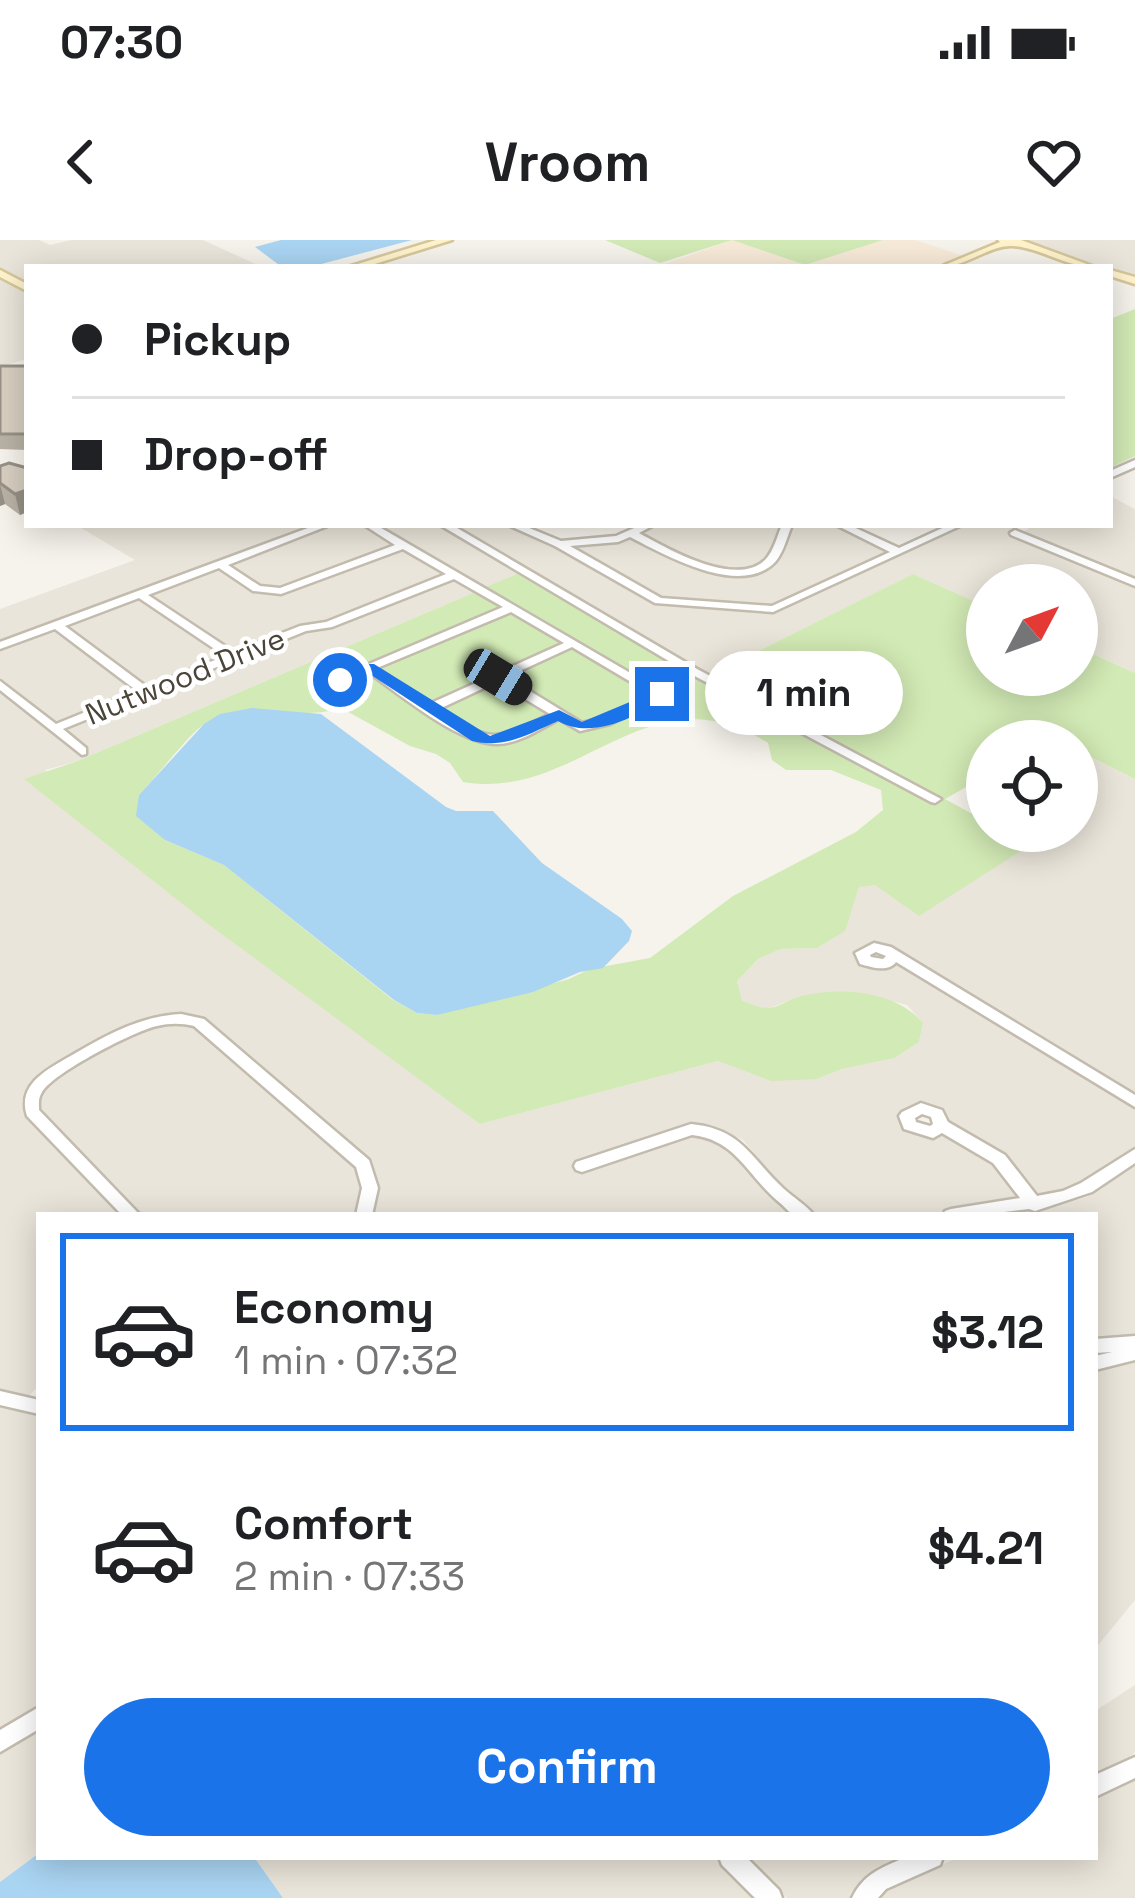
<!DOCTYPE html>
<meta charset="utf-8">
<style>
:root{--surface:#fff;--page:#f6f6f6;--text:#202124;--muted:#757577;--line:#e0e0e0;--accent:#1a73e8}
body{margin:0;font-family:"Space Grotesk",sans-serif;background:var(--page);color:var(--text);height:100vh;display:flex;flex-direction:column;font-size:45px;white-space:nowrap}
*{box-sizing:border-box;margin:0}
p{font-size:39px;color:var(--muted)}
.icon{flex:none;width:66px;height:66px;fill:none;stroke:currentColor;stroke-width:2;stroke-linecap:round;stroke-linejoin:round}
.map{position:relative;flex:1;overflow:hidden}
.panel{position:absolute;left:36px;top:972px;width:1062px;height:648px;display:flex;flex-direction:column;background:var(--surface);border-radius:0px;box-shadow:0 6px 30px #0003}
.panel>*{flex:none}
.banner{position:absolute;left:24px;top:24px;width:1089px;height:264px;border-radius:0px;box-shadow:0 6px 30px #0003;display:grid;align-content:center;height:264px;padding:0 48px;background:var(--surface)}
.needle{width:78px;rotate:49deg}
.buttons{position:absolute;left:966px;top:324px;display:grid;gap:24px}
.buttons a{display:grid;place-items:center;width:132px;height:132px;border-radius:50%;background:var(--surface);box-shadow:0 6px 30px #0003;font-size:60px}
.end{position:absolute;width:54px;height:54px;margin:-27px;border:15px solid #1a73e8;background:#fff;box-shadow:0 0 0 6px #fff}
.from{border-radius:50%}
.bubble{position:absolute;height:84px;border-radius:42px;background:var(--surface);box-shadow:0 6px 30px #0003;font-size:39px;font-weight:600;line-height:84px;text-align:center}
.car{position:absolute;width:36px;height:72px;margin:-36px -18px;border-radius:15px;box-shadow:0 0 9px 3px #0007;background:linear-gradient(#222 24%,#8ab4d8 0 40%,#222 0 76%,#8ab4d8 0 86%,#222 0)}
.banner b{display:flex;align-items:center;gap:42px;height:114px;font-size:45px}
.banner b+b{border-top:3px solid var(--line)}
.banner i{width:30px;height:30px;background:var(--text)}
ul{padding:21px 0 0;list-style:none}
li{display:flex;align-items:center;gap:36px;height:198px;margin:0 24px 18px;padding:0 24px;border:6px solid transparent;border-radius:0px}
li div{flex:1}
li b{display:block;font-size:45px}
li em{font-style:normal;font-weight:600}
li.on{border-color:var(--accent)}
li>.icon{width:108px;height:108px;stroke-width:1.5}
.button{display:flex;gap:24px;margin-top:auto;padding:24px 48px}
.button a{flex:1;height:138px;border-radius:72px;background:var(--accent);color:#fff;font-size:48px;font-weight:600;line-height:138px;text-align:center}
.status{display:flex;justify-content:space-between;align-items:center;height:84px;padding:0 60px;background:var(--surface);direction:ltr}
.status svg{height:33px;fill:currentColor}
header{display:flex;justify-content:space-between;align-items:center;height:156px;padding:0 48px;background:var(--surface);font-size:54px;font-weight:600}
.map>svg:first-child{display:block}
</style>
<div class="status"><b>07:30</b><svg viewBox="0 0 49 12"><path d="M0 12V9h3v3zM5 12V6h3v6zM10 12V3h3v9zM15 12V0h3v12zM26 1h20v11H26zM47 4h2v5h-2z"/></svg></div>
<header><svg class="icon" aria-label="back" viewBox="0 0 24 24"><path d="M15 5l-7 7 7 7"/></svg>Vroom<svg class="icon" aria-label="heart" viewBox="0 0 24 24"><path d="M12 20l-8-8c-3-5 5-10 8-4 3-6 11-1 8 4z"/></svg></header>
<div class="map">
<svg width="1135" height="1658" viewBox="0 0 1135 1658">
<rect width="100%" height="100%" fill="#f6f3ec"/>
<path fill="#eae5da" d="M0,0H39L50,5L71,0H203L262,27H27V45L0,30Z
M1022,0H1135V39L1110,32V27H1095L1016,2Z
M0,36L27,51V119L0,127Z
M1110,256L1135,269V340L1021,293L1035,285H1110Z
M76,285H318L0,403V369L135,320Z
M331,285H363L395,305L281,348L254,343L227,324Z
M376,285H507L554,305L656,363L730,371L788,367L963,285H1022L1009,293L1135,346V433L1077,407V345H987V367L913,334L708,436L520,333L481,349Z
M655,285H782L768,318L742,329L694,323L639,294Z
M792,285H834L890,311L772,366L663,359L568,306L632,298L688,327L741,333L759,331L778,319Z
M400,309L444,336L236,413L147,354L218,327L253,351L283,353Z
M450,340L473,353L75,522L45,530L480,884L718,821L817,839L842,829L895,818L919,802L923,783L907,765L860,753L797,757L768,769L741,761L737,741L758,719L779,709L817,708L844,691L859,647L1029,604L1004,591H1077V510L1135,539V856L890,707L868,704L858,709L856,717L870,729L897,725L1135,869V906L1077,948L1039,958L1004,915L949,882L942,870L917,863L899,877L906,891L927,898L944,892L994,922L1024,960L971,964L927,975H817L782,948L743,900L713,885L692,884L573,924L578,933L692,894L706,895L731,907L770,955L795,975H372L377,946L369,920L205,778L175,773L143,781L51,828L34,840L22,862L25,876L121,975H39V1145L29,1156L0,1151V450L80,515L89,510L63,488L306,390Z
M138,357L226,417L149,448L65,385Z
M55,388L139,452L58,484L0,438V409Z
M175,781L193,785L356,927L362,949L356,975H143L39,869L38,861L47,842L58,835L149,788Z
M1135,924V1097L1095,1099V975H976L1032,973L1087,957Z
M1135,1121V1360L1095,1409V1131Z
M0,1166L39,1176V1467L0,1493Z
M1135,1445V1512L1125,1522L1095,1535V1471Z
M39,1487V1613L0,1642V1512Z
M1135,1539V1658H877L885,1650L959,1617H1095V1557Z
M254,1617H715L755,1658H283Z
M746,1617H905L874,1631L849,1658H787Z"/>
<path fill="#f7ead8" d="M732,0L805,25L883,0H915L967,17L940,27H657Z"/>
<path fill="#d2eab5" fill-rule="evenodd" d="M605,0H732L660,23Z
M732,0H883L805,25Z
M1135,69V216L1110,228V79Z
M519,333L708,436L913,334L987,367V435H1077V407L1135,433V539L1077,510V501H987V535L945,559L987,582V591H1004L1030,605L919,676L875,645L859,647L845,691L817,708L780,709L758,719L737,741L742,761C750,763 762,769 770,768C779,767 788,760 797,757C839,746 895,750 923,783L919,802L895,818L842,829L817,839L771,841L718,821L480,884L208,684L24,539L75,522L473,353L502,368L333,440L339,444L367,432L473,500C506,507 529,492 558,479L578,491L608,484L668,455L481,349ZM341,468L410,506L436,514L450,523L463,542C579,562 648,426 768,503L772,520L786,530H831L881,550L883,570L856,592L733,656L650,718L590,729L569,739L437,775L417,773L393,760L224,625L165,600L139,555C151,543 192,491 202,486C236,466 305,480 341,468Z
M509,371L565,403L432,464L376,428Z
M571,407L654,454L582,483L506,437Z
M497,441L551,474C491,502 495,503 439,468Z"/>
<path fill="#a9d4f2" d="M281,0H412L310,27H282L255,7Z
M252,468L321,474L446,567L456,571H493L542,623L622,679L632,691L629,701L603,728L580,732L533,752L437,775L417,773L394,760L224,625L165,600L136,576L139,555L204,484L220,474Z
M39,1613V1617H254L283,1658H0V1642Z"/>
<g fill="none" stroke-linecap="round" stroke-linejoin="round">
<defs>
<path id="street" d="M947,24L953,27H944Z
M1135,220V227L1110,238V231Z
M316,285H330L228,325L260,346L280,348L395,305L364,285H376L668,455L610,484L580,491L559,479C540,489 520,503 498,504C460,505 399,454 368,432L344,442H336V438L503,367L454,339L332,387L306,391L63,489L86,508V514L82,515L0,450V441L56,484L137,451L55,389L0,409V402ZM403,309L446,334L326,382L300,386L234,412L148,355L219,328L253,351L281,354ZM139,358L225,416L147,447L65,386ZM511,372L564,403L429,464L377,428ZM572,407L653,455L602,478L582,483L507,437ZM497,442L550,474C495,503 491,502 437,470Z
M440,285H452L697,429L941,559L935,563L931,562L689,433Z
M508,285H522L561,301L616,296L641,285H654L639,293C668,309 735,348 765,320C774,311 777,296 782,285H792C787,297 784,311 776,321C742,359 665,315 630,297L618,302L570,306L661,358L772,366L890,312L836,285H849L899,308L949,285H962L773,372L655,363L555,306Z
M1015,290L1135,339V346L1011,295L1010,293Z
M874,703L891,707L1135,855V867L896,722C888,733 871,727 860,724L855,713ZM876,712L886,716L883,719L871,717L870,715Z
M181,774L204,779L369,920L378,948L372,975H356L362,948L356,927L194,786C181,783 170,783 157,786C134,791 53,833 42,852C38,859 39,862 39,870L140,975H122L27,876C16,843 50,828 74,814C108,794 141,776 181,774Z
M921,863L942,870L948,882L1005,915L1037,956L1063,951L1081,943L1135,909V923L1092,952L1035,971L1029,969L980,975H943L945,971L951,969L1020,958L993,923L942,893L933,898L904,889L899,876L902,872ZM922,874L931,877L933,884L930,886L916,882L915,878Z
M691,884C743,889 750,918 784,949C794,958 806,965 814,975C808,975 801,977 795,975C789,973 785,967 780,963C748,937 737,900 692,895L582,932L576,930L574,926L576,922Z
M1135,1096V1120L1095,1130V1116L1112,1112L1095,1113V1099Z
M0,1151L39,1160V1174L0,1165Z
M39,1467V1489L0,1512V1490Z
M1135,1517V1538L1095,1557V1535Z
M719,1617H746L779,1650L782,1658H755L722,1625Z
M906,1617H943L940,1625L886,1649L878,1658H852C863,1634 883,1627 906,1617Z"/>
<path id="secondary" d="M436,0H452L365,27H348Z
M998,0H1021L1095,27C1065,27 1039,7 1012,6C990,5 966,27 940,27L1000,2Z
M0,30L27,44V51L0,37Z
M1110,30L1135,37V44L1110,36Z"/>
</defs>
<use href="#street" stroke="#c2bbae" stroke-width="5"/>
<use href="#secondary" stroke="#d6c79b" stroke-width="5"/>
<use href="#street" fill="#fff" fill-rule="evenodd"/>
<use href="#secondary" fill="#fff3cd" fill-rule="evenodd"/>
</g>
<path fill="#bab2a6" d="M0,126H27V210L0,209Z
M0,226L27,228V272L20,275L5,264L0,266Z"/>
<path fill="#979187" d="M0,244L5,264L0,266Z
M27,250V272L20,275L15,254Z"/>
<path fill="#d8cfc1" stroke="#979187" stroke-width="3" d="M0,126H27V194H0Z
M9,223L27,228V250L15,254L0,243V226Z"/>
<path fill="#1a73e8" d="M364,424H374L490,496L559,470L582,482L656,451L669,454C640,476 592,501 558,481C528,494 506,509 472,501L368,433L340,444L332,440Z"/>
<g text-anchor="middle" dominant-baseline="central" stroke-width="9" stroke-linejoin="round" paint-order="stroke">
<g font-size="30" fill="#4b4439" stroke="#fff">
<text transform="translate(185 436) rotate(-22)">Nutwood Drive</text>
</g>
</g>
</svg>
<div class="buttons">
<a><svg class="needle" viewBox="-14 -14 28 28"><path d="M0-13l5 13h-10z" fill="#e53935"/><path d="M0 13l5-13h-10z" fill="#757577"/></svg></a>
<a><svg class="icon" aria-label="locate" viewBox="0 0 24 24"><circle cx="12" cy="12" r="6"/><path d="M12 2v4M12 18v4M2 12h4M18 12h4"/></svg></a>
</div>
<i class="end from" style="left:340px;top:440px"></i>
<i class="end" style="left:662px;top:454px"></i>
<div class="bubble" style="left:705px;top:411px;width:198px">1 min</div>
<i class="car" style="left:498px;top:437px;rotate:121deg"></i>
<div class="banner">
<b><i class="from"></i>Pickup</b>
<b><i></i>Drop-off</b>
</div>
<section class="panel">
<ul>
<li class="on"><svg class="icon" aria-label="car" viewBox="0 0 24 24"><path d="M5 17H2v-5l4-1 3-4h7l3 4 3 1v5h-3M9 17h6M6 11h13"/><circle cx="7" cy="17" r="2"/><circle cx="17" cy="17" r="2"/></svg><div><b>Economy</b><p>1 min · 07:32</p></div><em>$3.12</em></li>
<li><svg class="icon" aria-label="car" viewBox="0 0 24 24"><path d="M5 17H2v-5l4-1 3-4h7l3 4 3 1v5h-3M9 17h6M6 11h13"/><circle cx="7" cy="17" r="2"/><circle cx="17" cy="17" r="2"/></svg><div><b>Comfort</b><p>2 min · 07:33</p></div><em>$4.21</em></li>
</ul>
<div class="button"><a>Confirm</a></div>
</section>
</div>
